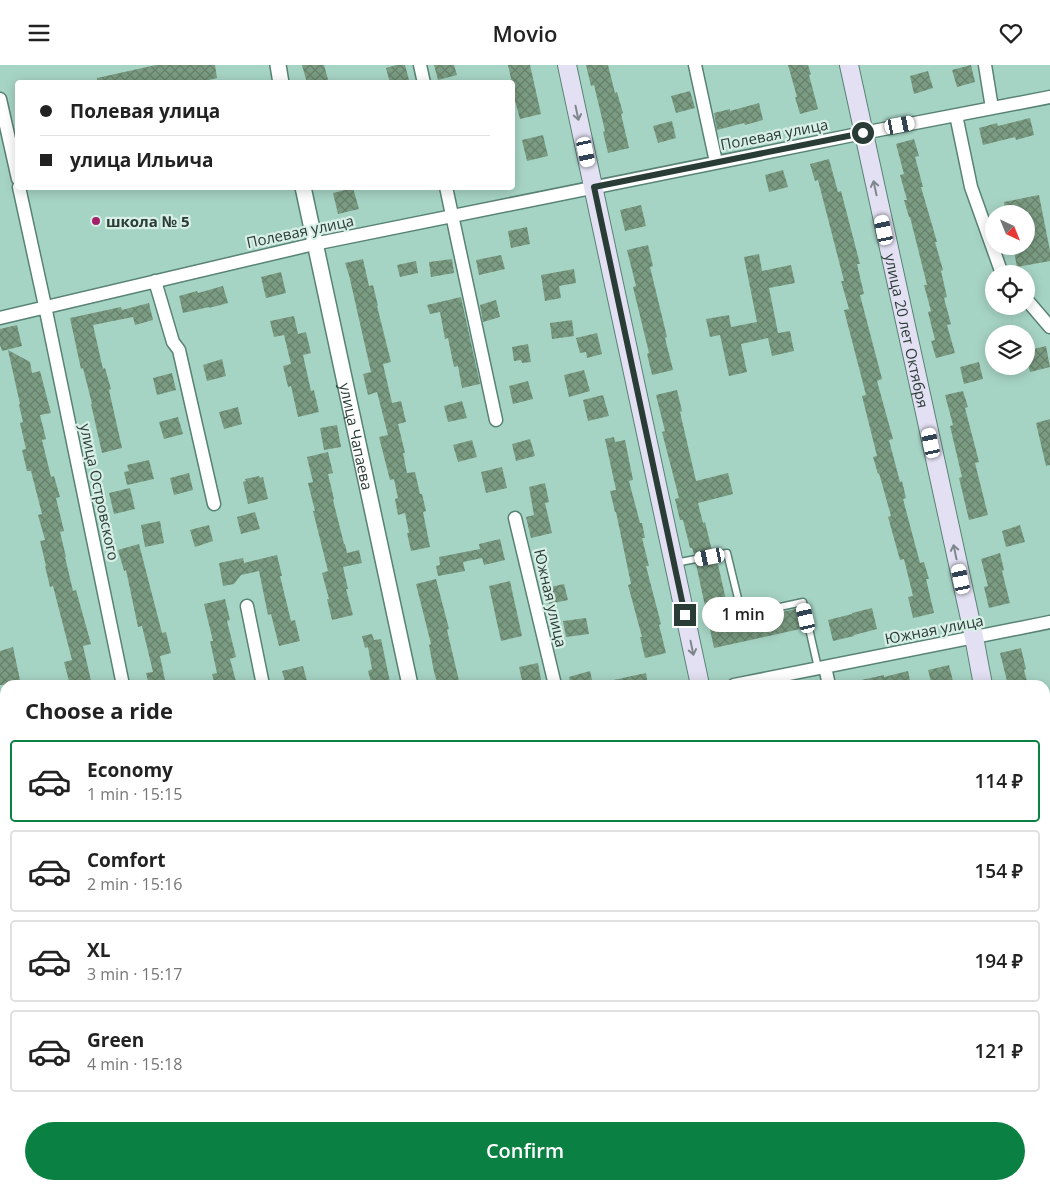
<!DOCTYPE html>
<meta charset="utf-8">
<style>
:root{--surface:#fff;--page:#f6f6f6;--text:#222;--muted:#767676;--line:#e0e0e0;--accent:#0b8043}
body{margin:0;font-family:"Open Sans",sans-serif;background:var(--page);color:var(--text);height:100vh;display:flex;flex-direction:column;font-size:19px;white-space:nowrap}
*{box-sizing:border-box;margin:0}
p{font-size:16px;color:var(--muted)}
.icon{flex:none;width:28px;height:28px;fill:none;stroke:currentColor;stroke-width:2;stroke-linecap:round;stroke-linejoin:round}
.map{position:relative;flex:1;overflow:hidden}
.sheet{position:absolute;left:0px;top:615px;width:1050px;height:510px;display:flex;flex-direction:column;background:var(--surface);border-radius:15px 15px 0 0;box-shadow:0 2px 12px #0003}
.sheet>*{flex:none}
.top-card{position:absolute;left:15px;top:15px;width:500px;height:110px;border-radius:5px;box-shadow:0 2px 12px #0003;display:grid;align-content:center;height:110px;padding:0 25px;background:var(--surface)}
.needle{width:32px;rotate:137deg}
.buttons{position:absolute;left:985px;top:140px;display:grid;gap:10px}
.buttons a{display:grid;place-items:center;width:50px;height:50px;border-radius:50%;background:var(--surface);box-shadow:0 2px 12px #0003;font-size:25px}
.end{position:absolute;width:22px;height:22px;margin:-11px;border:6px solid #2a3c36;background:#fff;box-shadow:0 0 0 2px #fff}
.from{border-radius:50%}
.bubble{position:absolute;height:35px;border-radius:18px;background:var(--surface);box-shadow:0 2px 12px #0003;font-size:16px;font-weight:600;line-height:35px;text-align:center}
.car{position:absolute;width:15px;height:30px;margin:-15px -8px;border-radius:6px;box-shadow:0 0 4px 1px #0007;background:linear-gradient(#fff 24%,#345 0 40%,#fff 0 76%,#345 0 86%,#fff 0)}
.top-card b{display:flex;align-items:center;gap:18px;height:48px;font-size:19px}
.top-card b+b{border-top:1px solid var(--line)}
.top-card i{width:12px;height:12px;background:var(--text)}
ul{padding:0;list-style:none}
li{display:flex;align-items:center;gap:15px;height:82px;margin:0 10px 8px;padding:0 15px;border:2px solid var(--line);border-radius:5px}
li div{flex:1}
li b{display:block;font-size:19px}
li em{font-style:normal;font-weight:600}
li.current{border-color:var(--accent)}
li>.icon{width:45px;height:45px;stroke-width:1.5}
h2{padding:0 25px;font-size:22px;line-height:60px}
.primary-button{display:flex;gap:10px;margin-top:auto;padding:10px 25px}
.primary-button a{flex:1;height:58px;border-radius:30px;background:var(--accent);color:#fff;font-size:20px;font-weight:600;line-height:58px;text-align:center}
header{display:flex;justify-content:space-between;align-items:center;height:65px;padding:0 25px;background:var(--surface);font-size:22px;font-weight:600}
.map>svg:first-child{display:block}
</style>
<header><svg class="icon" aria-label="menu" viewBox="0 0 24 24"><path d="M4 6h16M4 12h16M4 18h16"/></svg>Movio<svg class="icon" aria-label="heart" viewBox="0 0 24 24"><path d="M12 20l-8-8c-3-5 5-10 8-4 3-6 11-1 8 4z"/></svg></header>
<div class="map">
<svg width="1050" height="1125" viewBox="0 0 1050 1125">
<defs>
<pattern id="building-cross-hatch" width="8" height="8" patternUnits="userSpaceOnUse" patternTransform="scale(1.25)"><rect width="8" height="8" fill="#7b9c82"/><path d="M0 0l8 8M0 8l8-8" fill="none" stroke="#65806b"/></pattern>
</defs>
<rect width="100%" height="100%" fill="#a6d4c4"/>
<path fill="url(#building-cross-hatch)" d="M156,0H215L217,13L196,18H97V13Z
M302,0H324L329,18H307Z
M396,0H405L409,15L399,18H390L386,3Z
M434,0H454L457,10L438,15Z
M508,0H530L541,49L520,54L512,25V18Z
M586,0H608L615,28L617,27L623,48L621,49L629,83L608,88L603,67L605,66L594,20L591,21Z
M788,0H808L811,9L809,10L818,44L800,49L795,32H797Z
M971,0L975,17L957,22L952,5Z
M928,6L933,23L914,29L910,11Z
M690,26L695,43L676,48L671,31Z
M759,38L763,55L745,60L744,58L717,65L714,48L730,44V46Z
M1030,53L1034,70L1016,75L1015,72L983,80L979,63L997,58L998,61Z
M672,56L676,73L658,78L653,61Z
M543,70L548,91L527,96L522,75Z
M914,74L919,91L915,92L923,122H921L937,177H935L943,205L941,206L947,232L944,233L951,259L947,260L955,288L936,293L931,276L935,275L928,247L931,246L924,220H927L910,152H909L904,135H907L900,110L904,109L896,79Z
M829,94L838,127L841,126L860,199H857L864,229L860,230L882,314L877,316L893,374L889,375L900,417L902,416L906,433L903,434L920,498L924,497L929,514H926L934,548L913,553L908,532L913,531L904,494L900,495L888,452L891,451L879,408L878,409L873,392L877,391L862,331L866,330L844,245L849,244L841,216H844L818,115L815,116L810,99Z
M783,105L788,122L769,127L765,110Z
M353,123L359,144L338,149L333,128Z
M1039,130L1050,186V196L1017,202L1013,181H1026V149H1006L1004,137Z
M641,140L646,161L625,166L620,145Z
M527,162L530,179L511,183L508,166Z
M648,180L653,201L650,202L667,272L665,273L673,305L652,310L647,289L649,288L633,222L636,221L627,185Z
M759,189L762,206L791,200L795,218L769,223L778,268L790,266L794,286L772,291L768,273L741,279L747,307L729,311L720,270L710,272L706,254L729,250L731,262L757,257L744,192Z
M501,190L505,204L479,210L476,195Z
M363,194L369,221L373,220L378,241H377L391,297L383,299L392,338L401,336L406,357L398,359L405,388H403L407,408L415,407L420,429H422L426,446L423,447L430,482L411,486L407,468H409L405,448L398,450L395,434L398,433L394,414L390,415L379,372L388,370L377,327L368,330L363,309L371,307L349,210L345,198Z
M452,194L454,208L431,212L429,197Z
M416,196L418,208L400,212L397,200Z
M574,204L576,218L559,221L561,233L545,236L541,210Z
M281,207L286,228L266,233L261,212Z
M223,221L228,238L209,243V242L183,248L179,231L197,226L198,228Z
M461,232L480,319L462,323L458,301L454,302L448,273L445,274L440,247L430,249L427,240Z
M496,235L500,252L483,257L480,240Z
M149,238L153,255L135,260L133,252L93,260L103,304L105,303L111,324L109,325L122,383L102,388L91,339H92L83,303L81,304L70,253L121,242L122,245Z
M294,251L298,269L306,267L311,288L303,290L311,326L314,325L319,347L298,352L291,321L288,322L283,301L291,299L284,270L274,272L270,256Z
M572,255L574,271L552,274L550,258Z
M17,260L22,281L2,286L0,280V264Z
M597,268L602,289L587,293L586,287L580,288L576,273Z
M528,279L531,297L522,298L521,295L514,296L512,282Z
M1046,281L1050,302L1030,307L1026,291V286Z
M8,285L30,297L32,308L40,306L47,333L51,348L40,350L46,374L42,375L51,412L54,411L60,432L56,433L64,466L60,467L66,492H65L73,526L76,525L91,579L83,581L92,620H70L64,597L72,595L53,521L50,522L45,501H46L40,476L45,475L38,450L42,449L31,406H27L22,385L26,384L20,358L23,357L19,340L20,339Z
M222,294L226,311L207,316L203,300Z
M979,297L983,314L964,319L960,302Z
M584,305L590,326L569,332L564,310Z
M172,308L176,325L157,330L153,313Z
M528,316L533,334L513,339L509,321Z
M677,325L682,346L680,347L696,416L728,408L733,429L698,438L703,458L705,457L712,486L694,489L692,483H690L683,455H680L675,434L679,433L662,367L665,366L656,330Z
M963,326L968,342L965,343L979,397L975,398L988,450L969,455L959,413L962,412L950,361L953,360L945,330Z
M603,330L609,351L588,356L583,335Z
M462,336L467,353L448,357L444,341Z
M238,342L242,359L224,364L219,347Z
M178,352L183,369L164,374L159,357Z
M1050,354V400L1046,401L1036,358Z
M337,360L341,382L324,385L320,363Z
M614,372L615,377L625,375L633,415L629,416L640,458H642L645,473H642L649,501H646L661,559L659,560L666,588L645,593L640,572H642L628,520L631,519L616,447H615L610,426L616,425L605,374Z
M530,374L535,391L516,396L512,379Z
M472,375L477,392L458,397L453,380Z
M328,387L333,408L328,409L334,434L333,435L344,479H345L347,488L359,485L362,498L343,502L348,524H346L353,550L332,555L327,534H329L322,508L328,506L313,446H315L308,418L313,417L307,392Z
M149,395L154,414L127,420L124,407L129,406L127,400Z
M502,402L507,423L486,428L481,407Z
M189,408L193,425L174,430L170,413Z
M259,411L260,413L263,412L268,434L248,439L243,417L246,416L245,414Z
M545,418L549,437L545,438L552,468L531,473L526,452L534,450L529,422Z
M130,423L135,444L114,449L109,428Z
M255,447L260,464L241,469L237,452Z
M160,456L164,478L145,482L141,460Z
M209,460L213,476L195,482L190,465Z
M1020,460L1025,477L1006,482L1002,466Z
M500,474L505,495L484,500L482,493L463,497L465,506L438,511L436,501L440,500L439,492L480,484L479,479Z
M139,479L162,568L166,567L171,588L160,591L166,620H149L146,608L153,607L142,561L138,562L126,505L124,506L118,485Z
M1000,488L1004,505L1002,506L1010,538L989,543L984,522L988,521L981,494Z
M277,490L282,511H280L291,556L295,555L300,576L279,581L271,549L268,550L259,506L241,510L234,519L223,521L219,498L243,493L244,498Z
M717,495L731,557L796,544L800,564L714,583L696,499Z
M436,514L449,564L447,565L460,620H438L434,607L429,580L431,579L416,519Z
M510,516L522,571L501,576L489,521Z
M564,519L568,535L549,539L545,523Z
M225,534L230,555L227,556L236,592L230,594L237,620H215L212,609L217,608L210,576H213L204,539Z
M872,543L877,564L854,570V571L833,576L828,555L852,549V548Z
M586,553L589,569L566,572L563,556Z
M372,569L374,575L381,574L390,617L379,620H372L368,606L372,604L368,582L365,583L362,571Z
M13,582L21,620H0V586Z
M1021,583L1026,604L1024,605L1028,620H1008L1000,588Z
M538,598L542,620H523L519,602Z
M949,600L954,620H932L928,605Z
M303,601L308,620H286L282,606Z
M590,606L593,620H571L569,612Z
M908,606L911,620H857V616L884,610V612Z
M646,608L648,620H610L609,616Z"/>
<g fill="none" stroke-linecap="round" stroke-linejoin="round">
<defs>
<path id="service" d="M675,498L727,488L742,550L803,537L818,603"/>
<path id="minor" d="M420,0L424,18
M695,0L716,97
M985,0L992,43
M0,34L18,114
M956,50L971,122L1001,206L1004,209
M19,122L45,241L123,620
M446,122L496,355
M155,216L173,277L179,285L214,439
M1026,234L1050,262
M0,253L314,179L863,68L1050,32
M515,453L555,620
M247,541L263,620
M825,602L829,620
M734,620L1050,557
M0,727L5,752
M0,780L5,779
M1045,1093L1050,1092
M90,1120L91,1125
M227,1120L228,1125
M374,1120L375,1125
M663,1120L665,1125
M943,1120L944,1125
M898,1125L921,1120"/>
<g id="tertiary">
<path d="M278,0L281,18"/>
<path id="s1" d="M303,122L410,620"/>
<path d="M512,1120L513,1125"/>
</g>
<g id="secondary">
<path d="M567,0L700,620"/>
<path id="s2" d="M849,0L974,572L983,620"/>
<path d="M1045,938L1050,964"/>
<path d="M795,1120L796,1125"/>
</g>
</defs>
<use href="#service" stroke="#578274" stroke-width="9"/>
<use href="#minor" stroke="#578274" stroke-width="15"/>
<use href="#tertiary" stroke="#578274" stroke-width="18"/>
<use href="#secondary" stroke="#578274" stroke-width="20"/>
<use href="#service" stroke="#fff" stroke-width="6"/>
<use href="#minor" stroke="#fff" stroke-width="12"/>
<use href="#tertiary" stroke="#fff" stroke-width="15"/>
<use href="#secondary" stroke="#e3e0f3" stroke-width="18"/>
</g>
<defs><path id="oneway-shaft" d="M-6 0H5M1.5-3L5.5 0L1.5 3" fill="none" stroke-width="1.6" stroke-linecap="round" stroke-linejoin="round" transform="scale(1.25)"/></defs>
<g stroke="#7d868b">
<use href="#oneway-shaft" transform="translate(577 48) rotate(78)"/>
<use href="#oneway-shaft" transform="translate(875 123) rotate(-102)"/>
<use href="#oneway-shaft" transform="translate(955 487) rotate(-102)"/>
<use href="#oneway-shaft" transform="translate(692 583) rotate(78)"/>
</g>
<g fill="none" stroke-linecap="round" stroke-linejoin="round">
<path stroke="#2a3c36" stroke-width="6" d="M685,550L594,122L863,68"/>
</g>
<circle fill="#a41f6c" stroke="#d8efe6" stroke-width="2" cx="96" cy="156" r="5"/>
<g text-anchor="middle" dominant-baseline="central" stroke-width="4.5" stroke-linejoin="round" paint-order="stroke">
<g font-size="15" fill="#2a3c36" stroke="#d8efe6">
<text transform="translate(774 69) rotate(-11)">Полевая улица</text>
<text transform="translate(300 166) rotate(-12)">Полевая улица</text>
<text stroke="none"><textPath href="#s2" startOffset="272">улица 20 лет Октября</textPath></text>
<text stroke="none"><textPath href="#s1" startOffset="255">улица Чапаева</textPath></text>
<text transform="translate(100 427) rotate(78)">улица Островского</text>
<text transform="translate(551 533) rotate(77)">Южная улица</text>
<text transform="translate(934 564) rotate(-11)">Южная улица</text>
</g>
<g font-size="15" font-weight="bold" fill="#2a3c36" stroke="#d8efe6" text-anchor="start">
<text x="106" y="156">школа № 5</text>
</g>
</g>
</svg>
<div class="buttons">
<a><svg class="needle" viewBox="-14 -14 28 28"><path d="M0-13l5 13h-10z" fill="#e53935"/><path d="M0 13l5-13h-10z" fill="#767676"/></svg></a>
<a><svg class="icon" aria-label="locate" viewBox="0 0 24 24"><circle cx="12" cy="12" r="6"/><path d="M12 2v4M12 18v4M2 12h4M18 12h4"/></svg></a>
<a><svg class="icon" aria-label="layers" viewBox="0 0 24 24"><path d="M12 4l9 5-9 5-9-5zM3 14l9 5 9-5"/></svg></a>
</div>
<i class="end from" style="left:863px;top:68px"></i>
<i class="end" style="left:685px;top:550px"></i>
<div class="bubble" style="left:702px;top:532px;width:82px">1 min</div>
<i class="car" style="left:900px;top:60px;rotate:79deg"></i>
<i class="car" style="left:586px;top:87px;rotate:168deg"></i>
<i class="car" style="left:884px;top:165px;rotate:348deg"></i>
<i class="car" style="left:931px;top:378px;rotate:348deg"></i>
<i class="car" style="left:710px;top:492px;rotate:259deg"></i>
<i class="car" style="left:961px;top:514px;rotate:348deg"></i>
<i class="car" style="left:806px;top:553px;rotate:347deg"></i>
<div class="top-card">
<b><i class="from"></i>Полевая улица</b>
<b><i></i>улица Ильича</b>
</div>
<section class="sheet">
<h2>Choose a ride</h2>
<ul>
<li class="current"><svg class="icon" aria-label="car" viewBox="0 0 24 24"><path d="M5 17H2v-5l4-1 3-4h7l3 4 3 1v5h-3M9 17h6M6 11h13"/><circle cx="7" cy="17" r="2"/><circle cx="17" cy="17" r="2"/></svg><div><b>Economy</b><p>1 min · 15:15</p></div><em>114 ₽</em></li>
<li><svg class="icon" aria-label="car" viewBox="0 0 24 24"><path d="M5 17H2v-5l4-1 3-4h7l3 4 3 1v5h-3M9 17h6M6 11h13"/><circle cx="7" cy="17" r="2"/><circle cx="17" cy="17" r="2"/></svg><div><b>Comfort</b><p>2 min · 15:16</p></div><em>154 ₽</em></li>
<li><svg class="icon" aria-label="car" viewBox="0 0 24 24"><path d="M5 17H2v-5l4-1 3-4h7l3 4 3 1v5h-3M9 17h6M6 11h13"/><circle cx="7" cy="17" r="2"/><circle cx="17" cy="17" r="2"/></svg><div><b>XL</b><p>3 min · 15:17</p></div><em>194 ₽</em></li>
<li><svg class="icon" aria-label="car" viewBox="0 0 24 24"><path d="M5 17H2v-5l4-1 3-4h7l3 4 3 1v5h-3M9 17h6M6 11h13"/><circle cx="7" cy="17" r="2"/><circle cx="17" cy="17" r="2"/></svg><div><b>Green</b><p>4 min · 15:18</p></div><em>121 ₽</em></li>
</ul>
<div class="primary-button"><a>Confirm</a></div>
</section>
</div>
